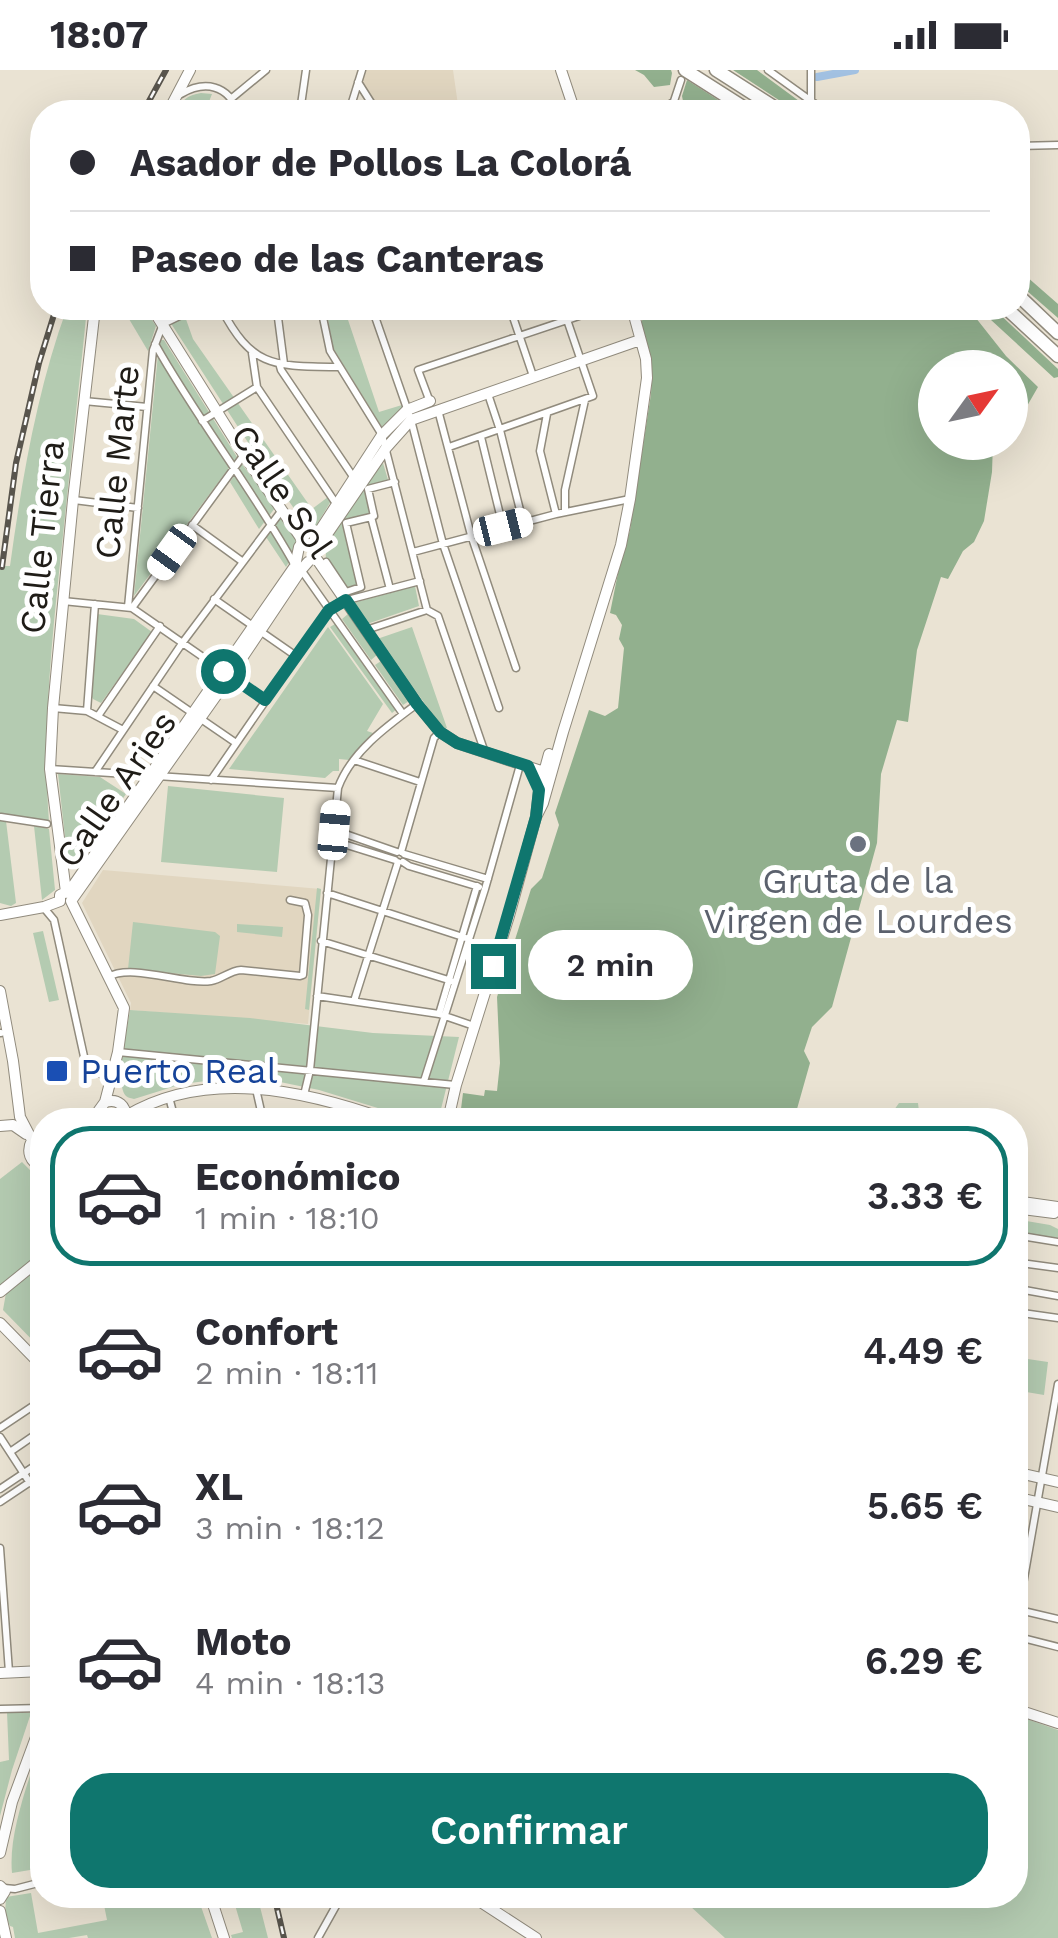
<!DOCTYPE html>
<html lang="es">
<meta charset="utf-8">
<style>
:root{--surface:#fff;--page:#f2f2f3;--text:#2b2b33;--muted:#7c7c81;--line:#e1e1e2;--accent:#0f766e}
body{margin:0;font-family:"Work Sans",sans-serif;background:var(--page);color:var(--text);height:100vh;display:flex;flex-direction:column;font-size:38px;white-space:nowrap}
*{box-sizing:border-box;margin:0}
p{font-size:32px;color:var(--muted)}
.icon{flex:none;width:55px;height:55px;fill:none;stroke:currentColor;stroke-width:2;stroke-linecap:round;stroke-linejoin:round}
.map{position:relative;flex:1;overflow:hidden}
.details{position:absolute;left:30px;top:1038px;width:998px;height:800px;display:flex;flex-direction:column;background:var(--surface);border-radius:40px;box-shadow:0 10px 40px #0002}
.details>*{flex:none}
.hud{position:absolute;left:30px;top:30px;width:1000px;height:220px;border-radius:40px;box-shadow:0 10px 40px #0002;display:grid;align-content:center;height:220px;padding:0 40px;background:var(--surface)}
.needle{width:65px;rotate:57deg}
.buttons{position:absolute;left:918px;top:280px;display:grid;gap:20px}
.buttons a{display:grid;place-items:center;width:110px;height:110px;border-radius:50%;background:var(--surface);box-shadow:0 10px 40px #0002;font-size:50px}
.end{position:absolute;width:45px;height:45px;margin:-22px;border:12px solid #0f766e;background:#fff;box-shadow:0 0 0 5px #fff}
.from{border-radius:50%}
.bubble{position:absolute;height:70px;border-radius:35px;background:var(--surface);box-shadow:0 10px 40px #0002;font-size:32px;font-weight:600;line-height:70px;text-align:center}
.car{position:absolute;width:30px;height:60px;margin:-30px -15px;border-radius:12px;box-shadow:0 0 8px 2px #0007;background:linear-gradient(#fff 24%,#345 0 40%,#fff 0 76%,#345 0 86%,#fff 0)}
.hud b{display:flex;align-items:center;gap:35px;height:95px;font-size:38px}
.hud b+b{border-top:2px solid var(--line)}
.hud i{width:25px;height:25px;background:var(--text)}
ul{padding:18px 0 0;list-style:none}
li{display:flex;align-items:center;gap:30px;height:140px;margin:0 20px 15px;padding:0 20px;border:5px solid transparent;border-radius:40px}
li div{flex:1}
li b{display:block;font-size:38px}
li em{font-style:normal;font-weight:600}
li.selected{border-color:var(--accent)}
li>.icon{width:90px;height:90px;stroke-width:1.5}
.cta{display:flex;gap:20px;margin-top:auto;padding:20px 40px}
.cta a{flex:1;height:115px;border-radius:40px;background:var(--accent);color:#fff;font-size:40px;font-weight:600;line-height:115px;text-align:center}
.status{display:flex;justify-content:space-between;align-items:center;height:70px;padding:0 50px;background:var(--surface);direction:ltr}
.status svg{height:28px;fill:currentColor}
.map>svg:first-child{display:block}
</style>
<div class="status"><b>18:07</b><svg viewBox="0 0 49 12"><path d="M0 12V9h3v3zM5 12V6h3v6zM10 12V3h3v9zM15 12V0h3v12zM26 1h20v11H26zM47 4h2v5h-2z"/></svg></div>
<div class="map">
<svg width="1058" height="1868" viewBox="0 0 1058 1868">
<rect width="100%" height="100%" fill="#eae3d3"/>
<path fill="#e1d6c0" d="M366,0H453L459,42H380L362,11Z
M103,800L321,819L308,954L130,940L131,933L82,833Z"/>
<path fill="#b4cbb1" d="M201,23L212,24L205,42H177C182,30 187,25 201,23Z
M67,238H87C79,317 70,396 62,475C52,567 42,660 49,752L0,748V496H10C22,409 37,320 67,238Z
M102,238H144L156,256L148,281L129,249L100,246Z
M161,238H182L193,269L312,439L328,427L260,317L334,423L331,431L313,461L307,457L251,377Z
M326,238H344L379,342L402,335L403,338L382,357L333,278Z
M161,270H164L237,387L134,526L159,274Z
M383,393L389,413L368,420L374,446L348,455L363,518L346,524C339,514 327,501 326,489C322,462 367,415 383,393Z
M242,394L275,438L259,459L230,412Z
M280,447L300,473L286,497L266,467Z
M415,516L419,536L367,554L353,533Z
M97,544L134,549L152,562L101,633L93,629L91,625Z
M348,544L377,585L371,590L342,549Z
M335,554L397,639L392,643L330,557Z
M328,557L383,634L367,661L373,663L349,690L339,689V701H333L325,708L229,699Z
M412,557L447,658H443L377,569Z
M381,591L409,631L403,635L375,595Z
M58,704L100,707L126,724L76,795L68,794Z
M168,716L284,728L277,802L161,792Z
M0,751H6L16,833L11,836L0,833Z
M34,756L49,759L55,820L42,830Z
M317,818L321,819L309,940L305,939Z
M133,852L215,862L220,866L215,904L201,906L128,899Z
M237,854L283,857L282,867L237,862Z
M43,861L59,930L49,932L33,863Z
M130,940L250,948L373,963L459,967L441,1039L428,1041L417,1050L319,1020L280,1012L206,1011L182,1014L134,1029C132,1028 128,1028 126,1026C114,1014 128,956 130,940Z
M899,1033H918L920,1050H893L894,1040Z
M22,1092L31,1101L42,1105V1280L3,1240L6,1223L0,1218V1109Z
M1015,1149L1050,1155L1058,1159V1168L1015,1162Z
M1015,1287L1048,1292L1044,1325L1015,1320Z
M7,1642L31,1643L12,1700L0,1746V1692L9,1690Z
M1015,1645L1058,1660V1868H725L678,1825H1015Z
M42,1669V1798L12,1803C8,1762 30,1708 42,1669Z
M31,1823L38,1863L107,1850L102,1825H197L212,1868H88L87,1865L69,1868H15L13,1857L10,1856L5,1845L6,1827Z
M232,1825H257L268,1868H232L231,1865L243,1862Z"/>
<path fill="#92b08e" d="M635,0H671L672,3L670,15L654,17L644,5Z
M733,0H757L814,42H797Z
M687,10L737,42H711L683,31L682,26Z
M1018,199L1058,234V248L1018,213Z
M644,238H968L1006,286L1038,317L1023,343L1010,333V298H935V372L993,373L992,402L984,451L974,472L963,481L948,509L941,507L917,580L908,652L897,650L881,704L877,773L832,937L812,957L804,981L810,993L795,1046L803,1050H462L460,1047L463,1023L484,1026L485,1020L497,1021L500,993L497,927L531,819L542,808L559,755L555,743L589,640L605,646L618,638L624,578L619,569L622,555L616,545L610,543L618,503L630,460L651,324L652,301L641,258Z
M978,238H993L1058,299V307L1054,308Z"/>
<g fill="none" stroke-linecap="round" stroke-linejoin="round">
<path stroke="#a2c1e2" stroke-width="8" d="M817,7L855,0"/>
<defs>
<path id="street" d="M768,0L811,31V0
M358,12L377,42
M181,24C205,10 228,15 238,42
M232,28L266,0
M811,31L826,42
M300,42L306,0
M349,42L362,0
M661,42L674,31L681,10
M1018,76L1058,75
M221,238C252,298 274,296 337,297
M269,238L277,240L284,294
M321,238L330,281L382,365L427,540L438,546L484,680
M372,238L411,350L443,474L499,638
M510,238L533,306
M155,274C197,349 251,417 293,492
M252,283L257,317L337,435
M279,293L281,300L354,408
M488,324L500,360L523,452
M84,331L147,337
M430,332L418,300L603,238
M438,340L471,465L516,598
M547,344L540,381L556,444
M202,351L257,317
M481,367L503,457
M449,377L593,326L563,238
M74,430L138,438
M565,442V420L585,330
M192,455L243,492
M413,482L556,444L630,429
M326,492L346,522L361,517L346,453L371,447
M302,501L403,644
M390,519L371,447L374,446L368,419L395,412
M214,529L296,586
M63,531L132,538L265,630
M128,537L153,280L163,254L196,238
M132,538L243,386
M366,560L427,540
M153,616L236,673
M53,638L87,641L123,660
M87,641L95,534
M98,646L160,556
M354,690L420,712
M50,699L338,718
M95,702L183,572L282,440
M211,710L329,539L340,532L420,511
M1,747L47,754
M334,760L397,782
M334,771L395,790
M401,782L434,668L440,662
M404,784L488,809
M403,792L409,796L479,817
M327,823L469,869
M44,838L54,850L85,991L101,1004L111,1008
M321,871L455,912
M108,907C132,893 183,915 211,911C222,909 229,901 241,900L300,906L303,905L308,845L305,833L290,830
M317,926L439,944L474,956
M354,931L398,792
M439,944L477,816
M0,963H1
M118,982L455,1015
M424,1011L485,819L520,695
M256,1019L263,1050
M304,1025L310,1000L338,718C351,682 387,656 417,634
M169,1027L175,1050
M1015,1165L1058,1172
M1021,1193L1058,1198
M1019,1219L1058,1226
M1015,1242L1058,1248
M0,1358L42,1330
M0,1367L30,1413
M10,1382L42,1360
M0,1419L42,1391
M0,1432L42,1404
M0,1478L9,1602
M1015,1539L1058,1549
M1015,1560L1058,1314
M1015,1566L1058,1577
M0,1639L42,1638
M4,1818L15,1819L42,1812
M318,1868L342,1825"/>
<path id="secondary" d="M561,0L575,42
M168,42L190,0
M152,238L244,385L303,471
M315,468L382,365L407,340L430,331
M321,473L386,378L411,350L640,270
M318,491L417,634L440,662L457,673L544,702
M536,747L543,733L563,662L621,475L630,429L647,308L646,289L632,238
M66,822L50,699L53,638L73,430L95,238
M68,823L295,496L299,477L303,471
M71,831L230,606L301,500L308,492
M71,831L124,938L118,982L105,1032L92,1050
M0,845L44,837L60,831V825L66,822
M0,921L13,991L20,1047L32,1070
M105,1032C118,1028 127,1036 125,1049
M126,1046C206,998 304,1020 388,1050
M448,1050L456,1015L509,846L536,747L539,721L549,684
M0,1056L13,1055L26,1064
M42,1064L32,1070C26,1082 30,1092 42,1097
M1015,1131L1058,1137
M1015,1138L1054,1143
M0,1222L42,1188
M0,1253L42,1296
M1015,1402L1058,1412
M1015,1427L1058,1437
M0,1603L42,1601
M1015,1639L1058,1653
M0,1783L12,1732L42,1651
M0,1816L5,1821L0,1829
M210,1825L224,1868
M470,1825L536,1868
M0,1841L6,1868"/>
<path id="highway" d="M685,0L751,42
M716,0L782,42
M1018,225L1058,263
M1006,238L1058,286"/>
</defs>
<use href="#street" stroke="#918b7d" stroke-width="9"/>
<use href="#secondary" stroke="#918b7d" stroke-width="12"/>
<use href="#highway" stroke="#918b7d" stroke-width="15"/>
<use href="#street" stroke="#fff" stroke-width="6"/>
<use href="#secondary" stroke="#fff" stroke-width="10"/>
<use href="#highway" stroke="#fff" stroke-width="12"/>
<defs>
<path id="rail" d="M143,42L166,0
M2,497L16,393L39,293L56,238
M274,1825L284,1868"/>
</defs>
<use href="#rail" stroke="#59554d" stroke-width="6"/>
<use href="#rail" stroke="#fff" stroke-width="2.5" stroke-dasharray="8" stroke-linecap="butt"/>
</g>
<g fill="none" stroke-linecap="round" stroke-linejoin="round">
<path stroke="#0f766e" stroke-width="12" d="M223,601L265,630L329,540L346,530L417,634L440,662L457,673L528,696L539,720L536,747L493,896"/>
</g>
<circle fill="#6b7280" stroke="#fff" stroke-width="4" cx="858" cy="774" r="10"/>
<rect fill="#1a4fb4" stroke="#fff" stroke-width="4" x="45" y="989" width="24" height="24" rx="5"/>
<g text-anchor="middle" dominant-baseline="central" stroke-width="10" stroke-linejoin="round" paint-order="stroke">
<g font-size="35" fill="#1f1c17" stroke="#fff">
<text transform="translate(117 392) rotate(-84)">Calle Marte</text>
<text transform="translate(282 421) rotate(56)">Calle Sol</text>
<text transform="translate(42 467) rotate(-84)">Calle Tierra</text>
<text transform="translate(116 719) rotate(-55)">Calle Aries</text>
</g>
<g font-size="35" fill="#5b616d" stroke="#fff">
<text x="858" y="811">Gruta de la<tspan x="858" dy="40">Virgen de Lourdes</tspan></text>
</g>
<g font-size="35" fill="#164399" stroke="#fff" text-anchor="start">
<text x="80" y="1001">Puerto Real</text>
</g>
</g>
</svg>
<div class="buttons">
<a><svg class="needle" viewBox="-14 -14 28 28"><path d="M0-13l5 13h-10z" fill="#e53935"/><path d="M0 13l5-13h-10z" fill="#7c7c81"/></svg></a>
</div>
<i class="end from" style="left:223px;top:601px"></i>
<i class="end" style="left:493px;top:896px"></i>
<div class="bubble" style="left:528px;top:860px;width:165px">2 min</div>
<i class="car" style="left:503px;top:457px;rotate:76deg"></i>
<i class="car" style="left:172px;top:482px;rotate:216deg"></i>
<i class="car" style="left:334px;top:760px;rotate:5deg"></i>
<div class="hud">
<b><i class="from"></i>Asador de Pollos La Colorá</b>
<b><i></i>Paseo de las Canteras</b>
</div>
<section class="details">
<ul>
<li class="selected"><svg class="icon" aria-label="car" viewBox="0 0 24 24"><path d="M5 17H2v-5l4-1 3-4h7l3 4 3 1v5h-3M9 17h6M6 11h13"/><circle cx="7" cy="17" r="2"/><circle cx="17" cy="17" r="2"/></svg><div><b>Económico</b><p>1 min · 18:10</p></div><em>3.33 €</em></li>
<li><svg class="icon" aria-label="car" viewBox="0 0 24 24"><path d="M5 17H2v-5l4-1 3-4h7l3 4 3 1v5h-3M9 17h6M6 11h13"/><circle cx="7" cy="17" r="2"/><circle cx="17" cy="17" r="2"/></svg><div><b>Confort</b><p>2 min · 18:11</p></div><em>4.49 €</em></li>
<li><svg class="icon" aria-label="car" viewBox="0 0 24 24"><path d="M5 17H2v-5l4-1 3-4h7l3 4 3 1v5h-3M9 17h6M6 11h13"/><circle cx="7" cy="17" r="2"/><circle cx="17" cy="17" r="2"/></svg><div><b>XL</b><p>3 min · 18:12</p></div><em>5.65 €</em></li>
<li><svg class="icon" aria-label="car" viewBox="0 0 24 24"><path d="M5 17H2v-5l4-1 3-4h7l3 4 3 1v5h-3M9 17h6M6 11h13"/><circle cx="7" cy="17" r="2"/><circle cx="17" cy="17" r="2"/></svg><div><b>Moto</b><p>4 min · 18:13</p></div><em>6.29 €</em></li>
</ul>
<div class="cta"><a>Confirmar</a></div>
</section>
</div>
